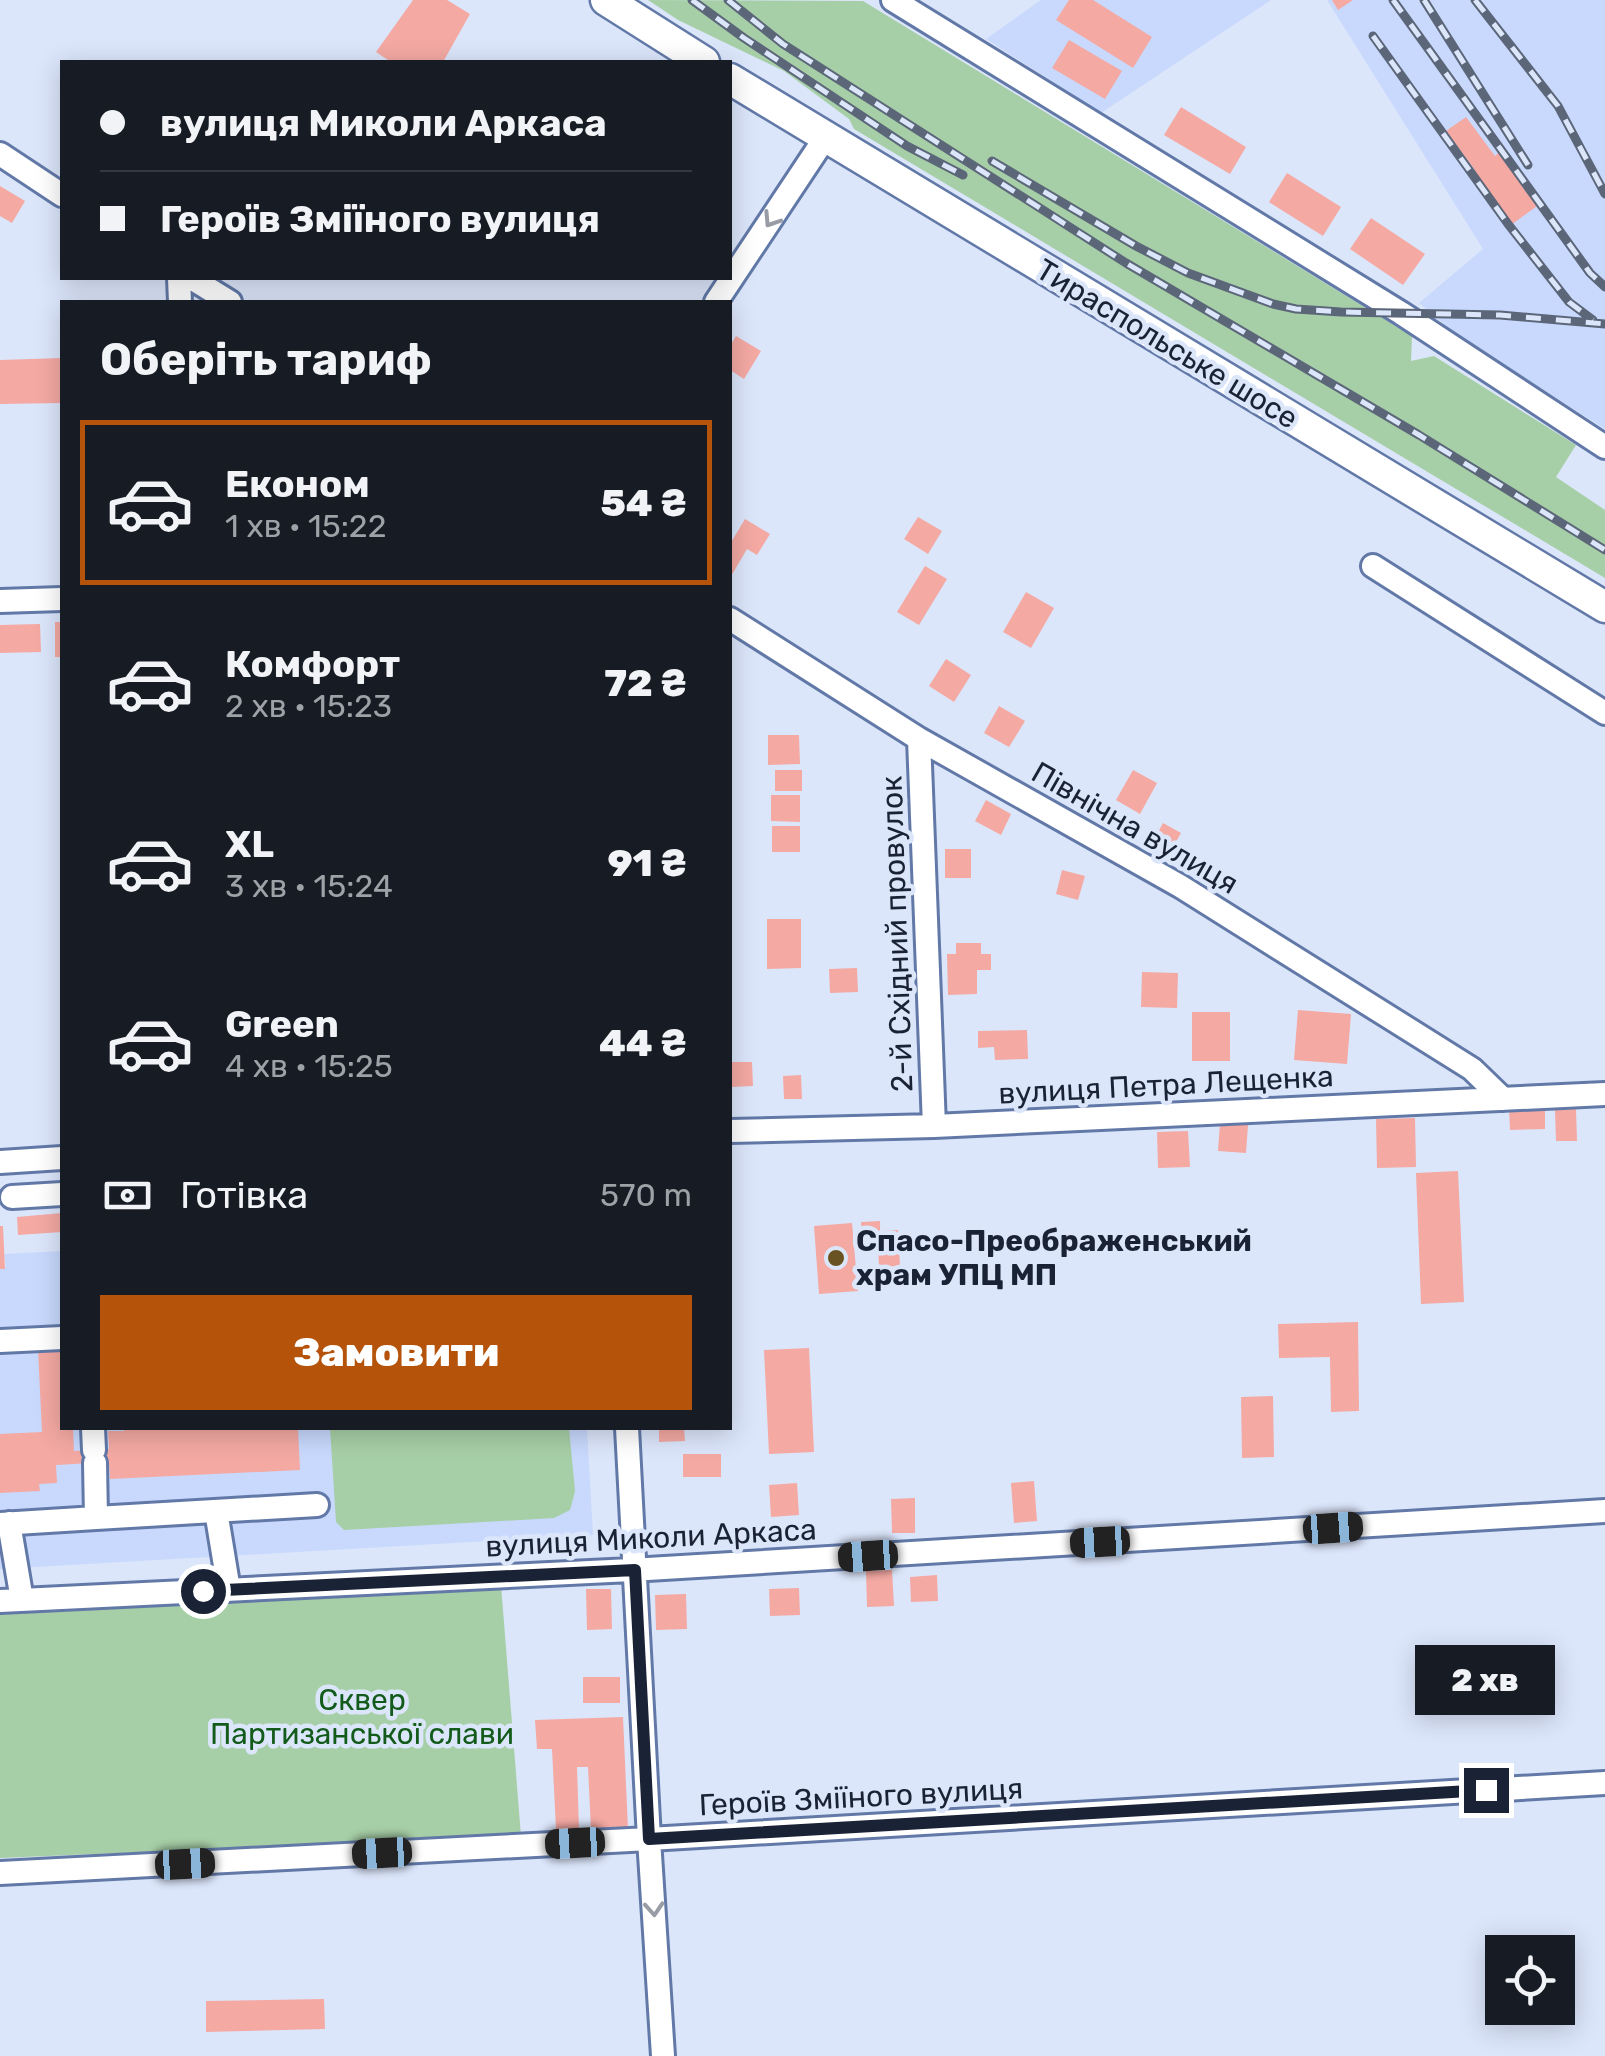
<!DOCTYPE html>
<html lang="uk">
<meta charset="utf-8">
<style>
:root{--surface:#171b24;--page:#242831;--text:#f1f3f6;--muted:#9ea1a6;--line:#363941;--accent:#b45309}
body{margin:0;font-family:Rubik,sans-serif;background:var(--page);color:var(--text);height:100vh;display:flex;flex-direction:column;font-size:38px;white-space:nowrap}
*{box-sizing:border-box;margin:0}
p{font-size:32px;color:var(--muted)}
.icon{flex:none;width:55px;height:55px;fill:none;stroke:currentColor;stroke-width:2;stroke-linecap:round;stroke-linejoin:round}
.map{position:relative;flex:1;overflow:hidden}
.panel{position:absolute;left:60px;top:300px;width:672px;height:1130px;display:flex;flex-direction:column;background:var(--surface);border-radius:0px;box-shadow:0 5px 25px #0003}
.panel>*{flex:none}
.hud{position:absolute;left:60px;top:60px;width:672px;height:220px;border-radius:0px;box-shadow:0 5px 25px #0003;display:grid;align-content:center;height:220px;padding:0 40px;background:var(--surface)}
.fabs{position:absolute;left:1485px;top:1935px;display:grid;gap:20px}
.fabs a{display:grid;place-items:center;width:90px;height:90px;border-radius:0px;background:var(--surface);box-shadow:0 5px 25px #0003;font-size:50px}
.end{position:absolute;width:45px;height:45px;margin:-22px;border:12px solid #1a2336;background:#fff;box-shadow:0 0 0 5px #fff}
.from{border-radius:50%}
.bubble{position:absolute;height:70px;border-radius:0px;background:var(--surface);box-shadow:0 5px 25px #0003;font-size:32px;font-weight:800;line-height:70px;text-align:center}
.car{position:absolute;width:30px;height:60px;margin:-30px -15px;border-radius:12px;box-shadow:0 0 8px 2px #0007;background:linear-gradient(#222 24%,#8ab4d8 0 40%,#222 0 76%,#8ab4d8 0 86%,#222 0)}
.hud b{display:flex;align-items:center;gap:35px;height:95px;font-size:38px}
.hud b+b{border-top:2px solid var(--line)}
.hud i{width:25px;height:25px;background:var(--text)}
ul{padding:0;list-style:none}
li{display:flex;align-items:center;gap:30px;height:165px;margin:0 20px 15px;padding:0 20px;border:5px solid transparent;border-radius:0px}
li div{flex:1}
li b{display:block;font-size:38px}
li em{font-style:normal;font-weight:800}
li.selected{border-color:var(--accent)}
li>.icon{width:90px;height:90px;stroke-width:1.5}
h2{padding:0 40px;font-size:45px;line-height:120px}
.pay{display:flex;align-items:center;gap:25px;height:110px;padding:0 40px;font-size:38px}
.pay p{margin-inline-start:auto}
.primary-button{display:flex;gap:20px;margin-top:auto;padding:20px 40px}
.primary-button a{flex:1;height:115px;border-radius:0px;background:var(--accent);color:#fff;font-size:40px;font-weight:800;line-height:115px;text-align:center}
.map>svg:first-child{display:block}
</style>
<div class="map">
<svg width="1605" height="2056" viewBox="0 0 1605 2056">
<rect width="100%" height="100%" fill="#dce6fb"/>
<path fill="#c8d9fd" d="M1041,0H1271L1101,113L986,39Z
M1327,0H1605V429L1453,332L1419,303L1483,249Z
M62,1251V1428H587L593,1535L0,1569V1267L6,1266L4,1254Z"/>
<path fill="#a7cfa7" d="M648,0L863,1L1412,336L1411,361L1434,356L1576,445L1556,477L1605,510V578L854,129L849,119L784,71L678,20Z
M330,1428H569L575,1491L570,1510L554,1518L344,1530L336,1522Z
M501,1585L521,1836L0,1858V1610Z"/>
<path fill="#f4a9a3" d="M413,0H447L470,14L443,62H391L376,52Z
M1069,0H1093L1152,37L1133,68L1056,20Z
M1332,0H1353L1338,10Z
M1069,40L1122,71L1105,99L1052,68Z
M1181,107L1246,147L1230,174L1164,135Z
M1466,117L1495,156L1498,153L1537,206L1511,225L1472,172L1475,170L1446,131Z
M1287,173L1341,207L1323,236L1269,202Z
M0,186L25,201L12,223L0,216Z
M1371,218L1425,254L1403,285L1350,249Z
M736,336L761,351L744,379L730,370V346Z
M62,358V403L0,404V360Z
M918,517L942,531L928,554L904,539Z
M745,519L770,534L757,555L747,549L730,578V544Z
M925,566L947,579L919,625L897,612Z
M1026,592L1054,608L1031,648L1003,632Z
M55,622H62V657H55Z
M40,624L41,652L0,653V625Z
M946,659L971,675L954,702L929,686Z
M999,706L1025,721L1009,747L984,733Z
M768,735H799L800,764L768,765Z
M775,770H802V791H775Z
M1133,770L1157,783L1140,814L1116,800Z
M771,795H800V822L771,821Z
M986,800L1011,814L1001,835L975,821Z
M1163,823L1181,833L1166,859L1149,849Z
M772,826H800V852H772Z
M945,849H971V878H945Z
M1062,870L1085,876L1078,900L1056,894Z
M767,919H801V968L767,969Z
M956,943H981V954H991V970H977V994L948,995L947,954H956Z
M857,968L858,992L830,993L829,969Z
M1142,972L1178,973L1177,1008L1141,1007Z
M1298,1010L1351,1014L1347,1064L1294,1060Z
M1192,1012H1230V1061H1192Z
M1027,1030L1028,1059L995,1060L994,1047L978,1048V1031Z
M731,1062H752L753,1086L731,1087Z
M801,1075L802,1099H784L783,1076Z
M1545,1107V1129L1510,1130L1509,1108Z
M1576,1109L1577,1141H1556L1555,1110Z
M1415,1118L1416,1167L1377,1168L1376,1119Z
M1220,1123L1248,1125L1246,1153L1218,1151Z
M1188,1131L1190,1167L1158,1168L1157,1132Z
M1458,1171L1464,1302L1421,1304L1416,1173Z
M62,1213V1232L18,1235L17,1217Z
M880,1221V1231L898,1230L900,1266L879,1267L878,1245H863L861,1222Z
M852,1223L858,1291L819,1294L814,1226Z
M0,1226H3L5,1269H0Z
M1358,1322L1359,1411L1331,1412L1330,1357L1279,1358L1278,1324Z
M62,1348V1428H73L74,1451L109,1449L108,1431H124V1428H298L300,1470L110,1479L109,1462L56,1465L57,1483L39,1484L40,1491L0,1493V1434L42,1432L38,1349Z
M809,1348L814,1452L769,1454L764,1350Z
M1273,1396L1274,1457L1242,1458L1241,1397Z
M659,1428H684L685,1441L659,1442Z
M683,1454H721V1477H683Z
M1034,1481L1037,1521L1014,1523L1011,1483Z
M797,1483L799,1515L771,1517L769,1485Z
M915,1498V1533H892L891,1499Z
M892,1570L894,1606L867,1607L866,1571Z
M937,1575L938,1601L911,1602L910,1577Z
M799,1588L800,1615L770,1616L769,1589Z
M586,1589H611L612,1629L587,1630Z
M686,1594L687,1629L656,1630L655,1595Z
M583,1677H620V1703H583Z
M623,1717L628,1829L591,1830L588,1767H577L579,1829H556L552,1749H537L535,1720Z
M324,1999L325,2029L206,2032V2001Z"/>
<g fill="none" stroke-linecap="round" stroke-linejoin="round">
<defs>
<path id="minor" d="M893,0L1401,313L1605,447
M0,154L62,195
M179,278L180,302
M191,278L230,302
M716,302L825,138
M1373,566L1605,713
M0,601L62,599
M730,619L919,739L1180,886L1472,1069L1503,1099
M919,739L934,1126
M730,1131L934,1126L1605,1094
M0,1162L62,1158
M12,1197L62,1194
M0,1341L62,1338
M93,1428L94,1450
M627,1428L649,1839L663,2056
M216,1511L229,1590
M96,1518L317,1505
M9,1523L22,1600
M0,1524L96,1518L95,1463
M0,1601L631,1570L1605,1511
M0,1873L649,1839L1605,1783"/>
<path id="major" d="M606,0L704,62
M730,79L1605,607"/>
</defs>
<use href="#minor" stroke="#6279a8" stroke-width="28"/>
<use href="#major" stroke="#6279a8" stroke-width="35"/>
<use href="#minor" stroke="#fff" stroke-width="22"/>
<use href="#major" stroke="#fff" stroke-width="30"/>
<defs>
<path id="rail" d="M692,0L744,38L907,146L963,175
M728,0L783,44L1126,263L1419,435L1605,550
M1393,0L1590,273L1605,287
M1424,0L1528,165
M1475,0L1558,106L1605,194
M1373,36L1508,224L1569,302L1593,320
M992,161L1136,246L1188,273L1273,304L1296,309L1341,312L1500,315L1605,324"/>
</defs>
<use href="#rail" stroke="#5c6679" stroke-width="9"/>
<use href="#rail" stroke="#dce6fb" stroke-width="5" stroke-dasharray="15" stroke-linecap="butt"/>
</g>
<defs><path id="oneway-chevron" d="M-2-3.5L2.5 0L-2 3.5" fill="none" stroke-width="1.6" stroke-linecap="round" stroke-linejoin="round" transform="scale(2.5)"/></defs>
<g stroke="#989ca5">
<use href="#oneway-chevron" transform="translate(771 220) rotate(123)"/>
<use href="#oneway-chevron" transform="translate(654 1909) rotate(86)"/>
</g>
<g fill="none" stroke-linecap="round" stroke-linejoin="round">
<path stroke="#1a2336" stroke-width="12" d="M203,1591L635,1570L649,1839L1486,1790"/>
</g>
<circle fill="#695322" stroke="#dce6fb" stroke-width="4" cx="836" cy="1258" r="10"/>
<g text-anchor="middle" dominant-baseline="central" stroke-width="9" stroke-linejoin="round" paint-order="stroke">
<g font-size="30" fill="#1a2336" stroke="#dce6fb">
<text transform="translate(1167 344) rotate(31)">Тираспольське шосе</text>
<text transform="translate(1135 828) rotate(30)">Північна вулиця</text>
<text transform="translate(897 934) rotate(-92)">2-й Східний провулок</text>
<text transform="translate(1166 1085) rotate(-3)">вулиця Петра Лещенка</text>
<text transform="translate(651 1538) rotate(-3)">вулиця Миколи Аркаса</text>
<text transform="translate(861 1797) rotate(-3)">Героїв Зміїного вулиця</text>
</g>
<g font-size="30" font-weight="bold" fill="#1a2336" stroke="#dce6fb" text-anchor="start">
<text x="856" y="1241">Спасо-Преображенський<tspan x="856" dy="34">храм УПЦ МП</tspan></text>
</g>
<g font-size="30" fill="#135b1a" stroke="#dce6fb">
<text x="362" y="1700">Сквер<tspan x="362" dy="34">Партизанської слави</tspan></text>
</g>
</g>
</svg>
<div class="fabs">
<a><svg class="icon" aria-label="locate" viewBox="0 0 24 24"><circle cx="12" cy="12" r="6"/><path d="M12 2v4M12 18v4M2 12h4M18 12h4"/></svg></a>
</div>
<i class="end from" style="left:203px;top:1591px"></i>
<i class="end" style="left:1486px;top:1790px"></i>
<div class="bubble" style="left:1415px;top:1645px;width:140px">2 хв</div>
<i class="car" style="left:1333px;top:1528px;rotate:86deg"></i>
<i class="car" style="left:1100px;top:1542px;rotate:267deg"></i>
<i class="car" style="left:868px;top:1556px;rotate:266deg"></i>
<i class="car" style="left:575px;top:1843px;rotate:267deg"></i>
<i class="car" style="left:382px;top:1853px;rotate:267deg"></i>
<i class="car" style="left:185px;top:1864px;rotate:87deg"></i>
<div class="hud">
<b><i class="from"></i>вулиця Миколи Аркаса</b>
<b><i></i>Героїв Зміїного вулиця</b>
</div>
<section class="panel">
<h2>Оберіть тариф</h2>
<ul>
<li class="selected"><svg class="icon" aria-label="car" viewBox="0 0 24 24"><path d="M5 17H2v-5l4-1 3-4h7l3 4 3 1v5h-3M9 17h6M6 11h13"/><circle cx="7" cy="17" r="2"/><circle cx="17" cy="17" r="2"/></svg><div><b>Економ</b><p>1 хв · 15:22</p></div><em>54 ₴</em></li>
<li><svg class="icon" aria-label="car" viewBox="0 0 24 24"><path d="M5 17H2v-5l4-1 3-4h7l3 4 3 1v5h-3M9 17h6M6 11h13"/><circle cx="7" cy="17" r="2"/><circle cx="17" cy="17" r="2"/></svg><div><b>Комфорт</b><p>2 хв · 15:23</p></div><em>72 ₴</em></li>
<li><svg class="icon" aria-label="car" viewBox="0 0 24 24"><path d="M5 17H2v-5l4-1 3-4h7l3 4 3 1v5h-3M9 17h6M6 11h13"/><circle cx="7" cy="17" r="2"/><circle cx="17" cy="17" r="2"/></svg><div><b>XL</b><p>3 хв · 15:24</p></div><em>91 ₴</em></li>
<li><svg class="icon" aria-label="car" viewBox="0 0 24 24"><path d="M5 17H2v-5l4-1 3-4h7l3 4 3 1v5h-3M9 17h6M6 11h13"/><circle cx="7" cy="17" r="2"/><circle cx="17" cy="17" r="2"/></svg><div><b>Green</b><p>4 хв · 15:25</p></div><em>44 ₴</em></li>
</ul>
<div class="pay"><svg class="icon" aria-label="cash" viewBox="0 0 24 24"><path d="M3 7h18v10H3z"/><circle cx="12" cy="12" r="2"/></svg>Готівка<p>570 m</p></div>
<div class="primary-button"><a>Замовити</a></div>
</section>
</div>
